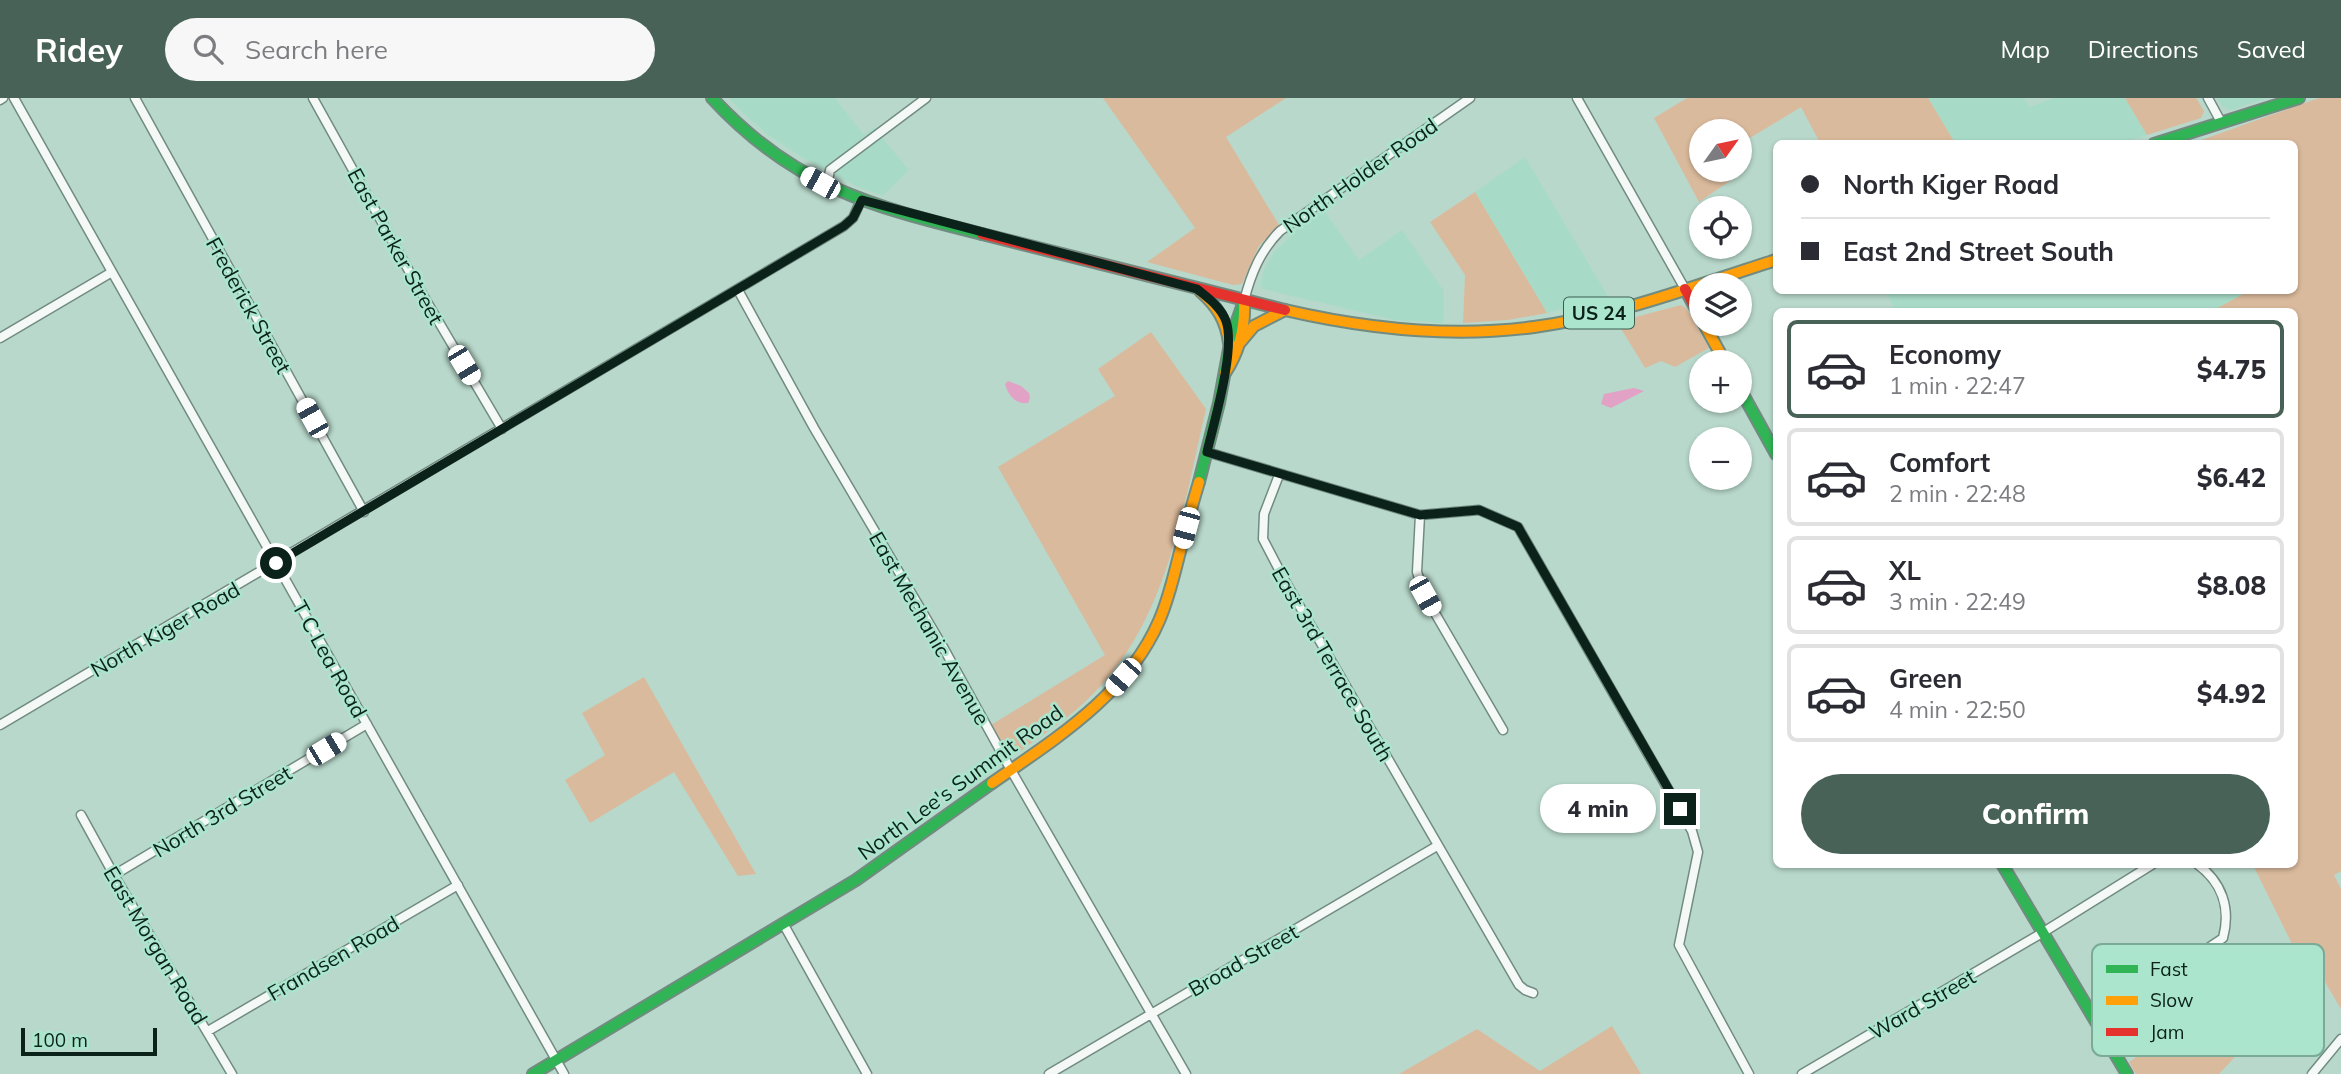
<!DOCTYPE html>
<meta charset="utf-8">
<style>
:root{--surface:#fff;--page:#f7f7f7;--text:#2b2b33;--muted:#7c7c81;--line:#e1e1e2;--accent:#486258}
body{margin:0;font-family:Mulish,sans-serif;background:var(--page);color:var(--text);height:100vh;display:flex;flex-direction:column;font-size:26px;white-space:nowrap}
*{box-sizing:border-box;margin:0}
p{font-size:23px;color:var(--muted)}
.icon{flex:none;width:38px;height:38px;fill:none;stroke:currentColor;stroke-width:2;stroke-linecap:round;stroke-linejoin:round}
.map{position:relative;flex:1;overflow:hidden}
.sheet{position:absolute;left:1773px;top:210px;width:525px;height:560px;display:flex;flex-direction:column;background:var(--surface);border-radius:10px;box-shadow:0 2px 5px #0004}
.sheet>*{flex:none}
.top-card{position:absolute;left:1773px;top:42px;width:525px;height:154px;border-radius:10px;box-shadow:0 2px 5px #0004;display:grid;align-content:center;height:154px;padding:0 28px;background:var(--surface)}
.needle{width:46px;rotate:57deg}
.controls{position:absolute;left:1689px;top:21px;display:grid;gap:14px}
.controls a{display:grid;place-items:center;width:63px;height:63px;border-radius:50%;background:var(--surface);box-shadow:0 2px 5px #0004;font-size:35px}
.scale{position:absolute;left:21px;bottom:18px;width:136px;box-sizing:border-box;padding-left:7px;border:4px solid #0b221a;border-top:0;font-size:19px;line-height:24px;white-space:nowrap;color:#0b221a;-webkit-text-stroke:5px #abe5cd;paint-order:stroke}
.end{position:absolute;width:32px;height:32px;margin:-16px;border:9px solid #0b221a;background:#fff;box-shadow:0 0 0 4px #fff}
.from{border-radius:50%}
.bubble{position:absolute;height:49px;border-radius:24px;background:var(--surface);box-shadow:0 2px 5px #0004;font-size:23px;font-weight:800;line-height:49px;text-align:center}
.car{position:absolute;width:21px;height:42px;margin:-21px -10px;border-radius:9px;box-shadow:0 0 5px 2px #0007;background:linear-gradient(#fff 24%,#345 0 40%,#fff 0 76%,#345 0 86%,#fff 0)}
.top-card b{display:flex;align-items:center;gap:24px;height:66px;font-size:26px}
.top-card b+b{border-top:2px solid var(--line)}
.top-card i{width:18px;height:18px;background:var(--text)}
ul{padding:12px 0 0;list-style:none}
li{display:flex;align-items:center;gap:21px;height:98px;margin:0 14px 10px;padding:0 14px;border:4px solid var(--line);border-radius:10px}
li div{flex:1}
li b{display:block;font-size:26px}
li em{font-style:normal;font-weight:800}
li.selected{border-color:var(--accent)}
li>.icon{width:63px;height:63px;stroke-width:1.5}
.action{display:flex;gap:14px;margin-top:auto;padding:14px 28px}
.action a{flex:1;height:80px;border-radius:42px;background:var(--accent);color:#fff;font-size:28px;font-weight:800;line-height:80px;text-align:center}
header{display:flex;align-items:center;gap:42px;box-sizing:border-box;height:98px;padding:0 35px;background:var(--accent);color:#fff}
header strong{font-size:33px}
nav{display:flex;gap:38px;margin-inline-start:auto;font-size:24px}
.search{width:490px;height:63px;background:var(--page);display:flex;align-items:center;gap:18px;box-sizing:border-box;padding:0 24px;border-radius:38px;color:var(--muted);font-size:26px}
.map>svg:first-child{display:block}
</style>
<header>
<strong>Ridey</strong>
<div class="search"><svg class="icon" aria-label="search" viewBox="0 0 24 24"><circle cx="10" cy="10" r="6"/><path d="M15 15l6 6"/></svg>Search here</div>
<nav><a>Map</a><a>Directions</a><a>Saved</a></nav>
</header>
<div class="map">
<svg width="2341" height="976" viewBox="0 0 2341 976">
<rect width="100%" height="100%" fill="#b8d8cb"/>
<path fill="#a8dbc7" d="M729,0H835L864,37L874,30L909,72L883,98L856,88L800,58L767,36L742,14Z
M1928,0H2024L2030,9L2054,0H2125L2147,37L2119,46L1955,45Z
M2217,0H2267L2231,12L2222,8Z
M1525,59L1609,200L1547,215L1475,94Z
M1323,111L1359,162L1402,132L1444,193L1443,225L1395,222L1263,191L1260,186L1265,169L1274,154L1299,129Z
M2245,192L2246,195L2212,213L1896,214L1885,193Z"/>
<path fill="#daba9c" d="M1103,0H1286L1226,39L1279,127L1259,148L1242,186L1233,187L1147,164L1195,130Z
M1687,0H1928L1955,45H1820L1801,9L1740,46V33H1701V72H1738L1740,76L1699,104L1654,20Z
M2125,0H2196L2204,13L2201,20L2147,37Z
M2319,0H2341V773L2334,777L2341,791V911L2315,867L2266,897L2276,915L2219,976H2136L2129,964L2296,854L2253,767L2294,766V214L2212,213L2245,195V193L2294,192V46L2193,45Z
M1475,94L1547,215L1508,222L1463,225L1465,177L1430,124Z
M1681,207L1687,211L1709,250L1675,269L1661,263L1645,270L1617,224Z
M1151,234L1206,311C1183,409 1168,520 1094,595C1072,618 1045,635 1019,654L1013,655L1003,649L991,627L1105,557L998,369L1115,298L1098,271Z
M644,579L756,776L738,778L674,674L590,725L565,682L605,657L582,615Z
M1612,928L1641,976H1399L1477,931L1540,973Z"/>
<path fill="#e2a2c5" d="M1008,283L1021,288L1029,295L1030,300L1028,305C1016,307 1008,297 1005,286Z
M1634,290L1644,293L1611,310L1601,306L1604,296Z"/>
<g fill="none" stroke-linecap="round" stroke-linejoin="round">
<defs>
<path id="street" d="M14,0L564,976
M135,0L364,414
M313,0L414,182L502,331
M1577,0L1685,191
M2208,0L2221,24
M0,2L3,0
M827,88L830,72L926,0
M738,192L814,330L943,549L1011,672L1186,976
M1244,203C1251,176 1260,153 1280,133L1470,0
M0,240L112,174
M1207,354L1420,417L1479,412L1518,429L1692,733L1698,754L1679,847L1749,976
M1279,377L1264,416L1263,441L1285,483L1519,887L1525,892L1533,895
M1420,417L1417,474L1425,498L1503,632
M0,627L844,128L853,120L861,102
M81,717L114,777L232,976
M114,777L367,626
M784,827L867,976
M2096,925L2223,840C2231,810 2222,784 2197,766
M208,933L458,787
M1049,976L1437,748
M1802,976L2042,835L2153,766
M2312,976L2341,941"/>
<path id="fast" d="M712,0C793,88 870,108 982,136
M2154,46L2299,0
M1740,291L1776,356
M1199,384L1219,305L1231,240L1244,203
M2002,766L2127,976
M533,976L856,782L992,685"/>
<path id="slow" d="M1200,193C1217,208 1226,222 1229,245
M1285,212C1367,231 1451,240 1534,229C1617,218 1697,187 1776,162
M1704,226L1725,264
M1238,247L1254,228L1285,212
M1225,275C1239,254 1245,230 1244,205
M992,685C1055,641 1127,597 1159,523C1170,498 1175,472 1182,446C1187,425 1193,404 1199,384"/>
<path id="jam" d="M982,136L1285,212
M1685,191L1701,220"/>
</defs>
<use href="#street" stroke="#728b81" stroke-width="11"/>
<use href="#fast" stroke="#728b81" stroke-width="14"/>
<use href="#slow" stroke="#728b81" stroke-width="14"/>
<use href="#jam" stroke="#728b81" stroke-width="14"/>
<use href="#street" stroke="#f4f9f7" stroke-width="8"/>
<use href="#fast" stroke="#30b455" stroke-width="10"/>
<use href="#slow" stroke="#ff9f0a" stroke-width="10"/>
<use href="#jam" stroke="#e5322d" stroke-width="10"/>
</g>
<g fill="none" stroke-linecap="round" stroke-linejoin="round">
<path stroke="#0b221a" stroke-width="9" d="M276,465L844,128L853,120L862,102L1197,191C1208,200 1221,209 1226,223C1236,251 1214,324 1207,354L1420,417L1479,412L1518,429L1680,711"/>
</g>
<g text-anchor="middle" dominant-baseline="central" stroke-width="5" stroke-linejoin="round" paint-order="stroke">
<rect fill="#abe5cd" stroke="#3b5c50" stroke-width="2" x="1564" y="199.5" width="70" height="31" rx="5"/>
<g font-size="19" font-weight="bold" fill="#0b221a">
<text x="1599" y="215">US 24</text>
</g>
<g font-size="21" fill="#0b221a" stroke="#abe5cd">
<text transform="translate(1360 77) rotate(-35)">North Holder Road</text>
<text transform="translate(396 148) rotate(61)">East Parker Street</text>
<text transform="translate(249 207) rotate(61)">Frederick Street</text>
<text transform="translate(930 530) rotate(60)">East Mechanic Avenue</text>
<text transform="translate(165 531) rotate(-30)">North Kiger Road</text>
<text transform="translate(330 561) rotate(61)">T C Lea Road</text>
<text transform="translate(1333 566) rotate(60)">East 3rd Terrace South</text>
<text transform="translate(960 684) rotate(-36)">North Lee's Summit Road</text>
<text transform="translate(222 713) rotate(-31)">North 3rd Street</text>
<text transform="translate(156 847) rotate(59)">East Morgan Road</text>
<text transform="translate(333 860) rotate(-30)">Frandsen Road</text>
<text transform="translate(1243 862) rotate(-30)">Broad Street</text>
<text transform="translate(1922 906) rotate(-30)">Ward Street</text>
</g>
</g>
<rect x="2092" y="846" width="232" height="112" rx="10" fill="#abe5cd" stroke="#7baa97" stroke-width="2"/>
<rect x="2106" y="867" width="32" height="8" fill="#30b455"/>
<rect x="2106" y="898" width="32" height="9" fill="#ff9f0a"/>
<rect x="2106" y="930" width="32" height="8" fill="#e5322d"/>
<g font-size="19" fill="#0b221a">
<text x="2150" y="878">Fast</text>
<text x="2150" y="909">Slow</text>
<text x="2150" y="941">Jam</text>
</g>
</svg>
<div class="controls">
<a><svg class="needle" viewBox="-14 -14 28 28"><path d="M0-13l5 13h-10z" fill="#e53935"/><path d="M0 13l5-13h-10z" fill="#7c7c81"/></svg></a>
<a><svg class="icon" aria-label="locate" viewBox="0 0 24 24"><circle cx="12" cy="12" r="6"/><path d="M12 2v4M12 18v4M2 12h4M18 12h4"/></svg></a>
<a><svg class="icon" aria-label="layers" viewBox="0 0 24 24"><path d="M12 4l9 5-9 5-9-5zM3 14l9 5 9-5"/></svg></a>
<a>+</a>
<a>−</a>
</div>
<div class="scale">100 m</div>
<i class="end from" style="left:276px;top:465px"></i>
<i class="end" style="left:1680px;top:711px"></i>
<div class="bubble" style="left:1540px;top:686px;width:116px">4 min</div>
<i class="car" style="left:820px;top:85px;rotate:299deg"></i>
<i class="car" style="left:464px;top:267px;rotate:149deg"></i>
<i class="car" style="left:312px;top:320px;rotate:331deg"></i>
<i class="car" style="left:1186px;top:430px;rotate:195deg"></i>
<i class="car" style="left:1425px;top:498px;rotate:151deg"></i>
<i class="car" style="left:1123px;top:579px;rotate:221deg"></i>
<i class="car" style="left:326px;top:651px;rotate:59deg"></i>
<div class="top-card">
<b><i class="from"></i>North Kiger Road</b>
<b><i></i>East 2nd Street South</b>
</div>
<section class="sheet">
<ul>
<li class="selected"><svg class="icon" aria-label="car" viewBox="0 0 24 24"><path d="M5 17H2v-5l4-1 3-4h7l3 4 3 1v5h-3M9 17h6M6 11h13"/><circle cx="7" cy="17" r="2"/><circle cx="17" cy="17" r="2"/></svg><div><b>Economy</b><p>1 min · 22:47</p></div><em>$4.75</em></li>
<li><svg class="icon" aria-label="car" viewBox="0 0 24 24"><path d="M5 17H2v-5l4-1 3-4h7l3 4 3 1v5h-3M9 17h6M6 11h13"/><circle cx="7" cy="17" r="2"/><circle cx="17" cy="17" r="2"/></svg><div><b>Comfort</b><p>2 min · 22:48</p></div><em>$6.42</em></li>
<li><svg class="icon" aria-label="car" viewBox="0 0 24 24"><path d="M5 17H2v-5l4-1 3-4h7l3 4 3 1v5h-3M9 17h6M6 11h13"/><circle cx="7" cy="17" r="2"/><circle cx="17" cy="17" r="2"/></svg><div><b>XL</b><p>3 min · 22:49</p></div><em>$8.08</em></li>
<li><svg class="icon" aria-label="car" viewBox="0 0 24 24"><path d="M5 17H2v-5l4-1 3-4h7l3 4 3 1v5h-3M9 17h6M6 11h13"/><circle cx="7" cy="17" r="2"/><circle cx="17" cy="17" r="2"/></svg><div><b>Green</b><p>4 min · 22:50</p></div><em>$4.92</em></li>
</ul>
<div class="action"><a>Confirm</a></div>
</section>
</div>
